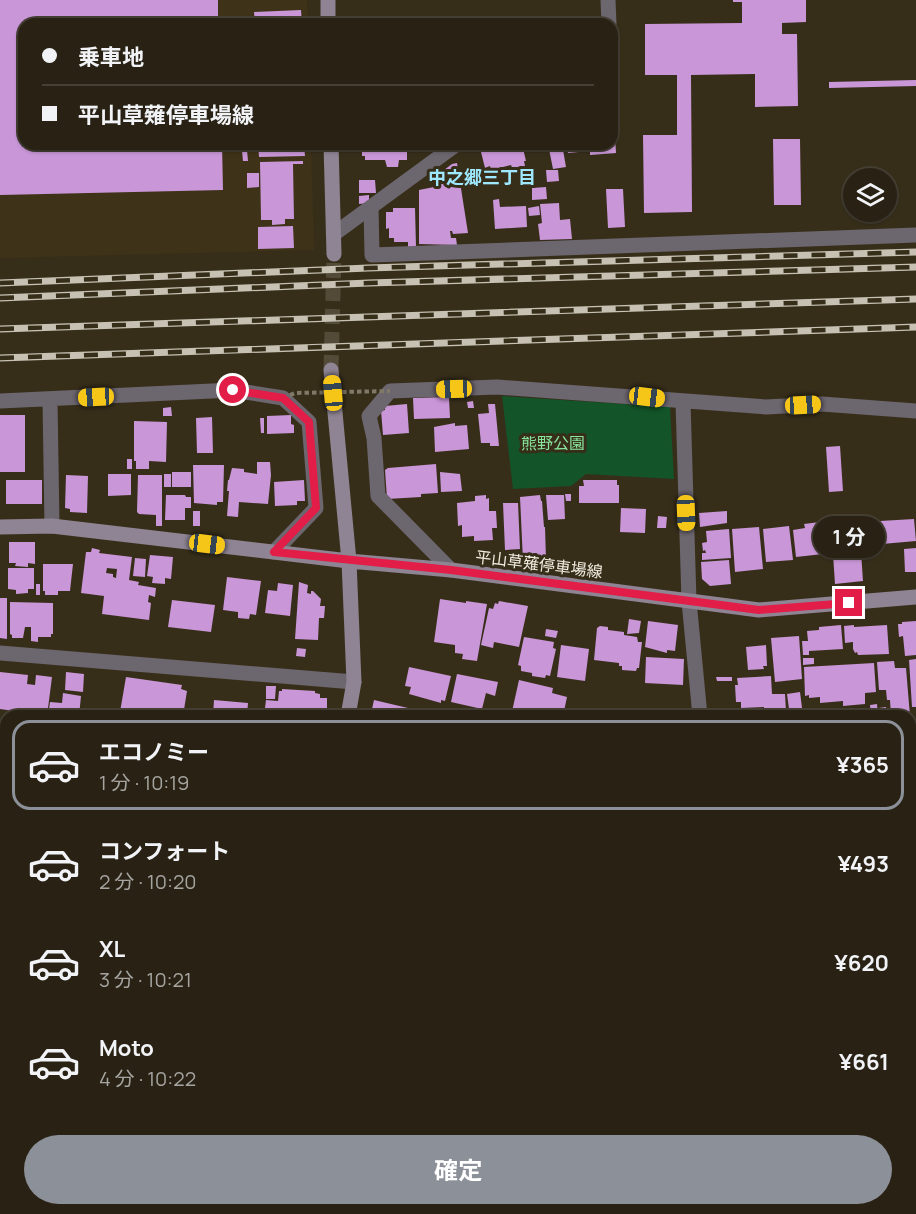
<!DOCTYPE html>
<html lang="ja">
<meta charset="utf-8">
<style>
:root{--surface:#292214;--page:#352f22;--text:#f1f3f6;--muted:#a5a4a0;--line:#453f34;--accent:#8c9099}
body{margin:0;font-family:Manrope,"Noto Sans JP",sans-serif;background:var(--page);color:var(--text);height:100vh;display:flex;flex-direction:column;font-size:22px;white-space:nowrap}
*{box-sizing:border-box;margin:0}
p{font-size:20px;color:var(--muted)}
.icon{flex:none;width:33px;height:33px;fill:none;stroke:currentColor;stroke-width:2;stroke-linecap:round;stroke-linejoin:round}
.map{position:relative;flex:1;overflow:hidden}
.details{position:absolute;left:0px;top:710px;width:916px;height:506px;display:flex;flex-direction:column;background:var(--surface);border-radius:18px 18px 0 0;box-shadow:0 2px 4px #0004,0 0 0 2px var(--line)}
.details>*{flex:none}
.top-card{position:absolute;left:18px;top:18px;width:600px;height:132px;border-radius:18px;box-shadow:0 2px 4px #0004,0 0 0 2px var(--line);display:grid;align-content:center;height:132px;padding:0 24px;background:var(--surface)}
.controls{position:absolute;left:843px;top:168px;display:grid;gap:12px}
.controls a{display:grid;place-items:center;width:54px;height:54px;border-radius:50%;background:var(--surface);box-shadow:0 2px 4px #0004,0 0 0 2px var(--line);font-size:30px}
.end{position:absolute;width:27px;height:27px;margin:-14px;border:8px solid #e11d48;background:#fff;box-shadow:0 0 0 3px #fff}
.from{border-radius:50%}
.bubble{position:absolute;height:42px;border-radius:21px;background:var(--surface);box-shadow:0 2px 4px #0004,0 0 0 2px var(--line);font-size:20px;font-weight:700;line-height:42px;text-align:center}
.car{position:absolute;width:18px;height:36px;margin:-18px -9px;border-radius:8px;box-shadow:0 0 4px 2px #0007;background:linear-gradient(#f5c518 24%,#345 0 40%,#f5c518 0 76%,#345 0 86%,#f5c518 0)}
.top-card b{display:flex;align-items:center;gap:21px;height:57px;font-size:22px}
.top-card b+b{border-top:2px solid var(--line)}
.top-card i{width:15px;height:15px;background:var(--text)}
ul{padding:10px 0 0;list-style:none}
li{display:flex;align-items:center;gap:18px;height:90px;margin:0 12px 9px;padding:0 12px;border:3px solid transparent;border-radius:18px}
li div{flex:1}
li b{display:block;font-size:22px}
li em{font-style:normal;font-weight:700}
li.on{border-color:var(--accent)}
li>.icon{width:54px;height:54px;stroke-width:1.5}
.action{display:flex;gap:12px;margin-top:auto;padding:12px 24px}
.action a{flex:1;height:69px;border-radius:36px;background:var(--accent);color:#fff;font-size:24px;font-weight:700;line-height:69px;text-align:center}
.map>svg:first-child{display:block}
</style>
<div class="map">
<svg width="916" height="1214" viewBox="0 0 916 1214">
<rect width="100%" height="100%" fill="#372e1a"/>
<path fill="#3e3318" d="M0,0H307L308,24H24V144H311L314,250L0,258Z"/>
<path fill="#135428" d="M502,396L670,407L674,479L586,474L571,486L513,489Z
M0,988H6V1104L0,1105Z"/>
<path fill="#c996d7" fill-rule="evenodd" d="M0,0H218V24H24V144H222L223,190L0,195Z
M733,0H806V22L782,23V34H797L798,106L755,107V74L691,75L692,212L644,213L643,135H677V75H645V24L742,23V2H733Z
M301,10L302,24H255L254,12Z
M916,80V86L829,88V82Z
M612,83H616V107H612Z
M612,120H614L616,153L590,155V151L568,153L567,144H612Z
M773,139H800L801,205H774Z
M258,144H304L305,156L259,157Z
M362,144H407V160H399L398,167H387L385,160H365V156H362Z
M409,144H443L444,151H410Z
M479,144H522L526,161H524L525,166L513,170L511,165L491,170L490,166L485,168Z
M528,144H547V145L529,148Z
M548,144H562L566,167L553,169Z
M247,150L248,161H243L242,151Z
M303,161V164H293L294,219H285V224L272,225V220H261L260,162Z
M457,163L468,233L453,234L452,231H450L451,238H456L457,245L419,244V190L434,187L435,179L445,177L444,170L452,164Z
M546,170H558L559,181L547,182Z
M247,173H259V187L247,188Z
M359,180H375L376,193H359Z
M546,187L547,199L532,200V188Z
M606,189H623L625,227L608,228Z
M369,195V203L359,204V196Z
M499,199L500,207L526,206L527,227L495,229L493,200Z
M559,203L560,220L570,219L572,239L540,240L538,224L542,223L540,204Z
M539,206L540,215L529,216L528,208Z
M393,208H415L416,247H408V242H394V238H389V228L386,229V212H393Z
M293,226L294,248L258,249V227Z
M449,397L450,418L414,419L413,398Z
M473,401L474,408H468L467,402Z
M407,404L409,433L383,435L381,411L385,410V406Z
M488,404H495L499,446H490V443H481L478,414L489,413Z
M171,407L172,416H163V408Z
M0,415H25V472H0Z
M291,415V424L294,425V433L267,434V416Z
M212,417L213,453H197L196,418Z
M260,418H264V433H261Z
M134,421L167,422L166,462L149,461V469H136V461H134Z
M455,423V426L467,425L469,449L435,452L434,427Z
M840,446L843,491L829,492L826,447Z
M127,459H132V469H127Z
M257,462H270L271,475L268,504L239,502L238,517L227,516L229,491H227L228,480H229L232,468L244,469V472L257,474Z
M436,464L438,493L421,494V497L387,499L385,470L388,468Z
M193,465H224L223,502H217V505L194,503Z
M172,472H191V487H172Z
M440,472L460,474L462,491L441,492Z
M108,474H131V495L108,496Z
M164,474H171V487H164Z
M66,475L88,476L87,513L70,512V509L65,508Z
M138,475H162V526H156V515L139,514L137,512Z
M6,480H42V504H6Z
M304,480L305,501H297V505L275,506L274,482Z
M583,480H617V485H619V503H579V486H584Z
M565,494H571V501H566Z
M166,495H185L186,497H191V508H185V520H165Z
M486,495V499L489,498V511H496L497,528H492L493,540L474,541V536L462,537V525L458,526L457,503L475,501V496Z
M540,495L541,501H542L544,527H545L546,560L523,561L520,497Z
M546,495H564L565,519L548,520Z
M503,503H518L520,549L505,550Z
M621,508L646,509L645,533L620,532Z
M193,511H200V526H193Z
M727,511V523L700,527L699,513Z
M658,516L667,517L666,528H657Z
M876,519L878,538L869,539V543H864L862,520Z
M914,519L916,541L882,544L880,521Z
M820,522L823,554L796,557L793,530L805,528L804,524Z
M789,526L793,560L766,562L763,529Z
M759,527L763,569L735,572L732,529Z
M729,529L731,558L702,560V553H706L705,550L703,551L702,543L707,542L706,531Z
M9,542H35V564L28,563V567L15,566L16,563H9Z
M92,548L100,550L99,553L132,557L129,580L139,582L138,585L156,588L155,597L149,595L148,602L151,603L149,620L102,614L104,596L81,593L86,552H91ZM107,568L117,569L116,578L113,577V574L106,573Z
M916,548V572H905L904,549Z
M861,552L863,581L835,584L833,554Z
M150,555L173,557L171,579L165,578V584L152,583L153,577L147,576Z
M135,558L146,559L145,577L133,576Z
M729,560L731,584L710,586L702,579L701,562Z
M43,564H73L70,591H58V595H45V591H43Z
M8,568H34V589H28V593L16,594V590L8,589Z
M227,577L261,581L256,615L250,614L249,619L238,618V612L223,610Z
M299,582L308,585L307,593L311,594V591H313L321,599L320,606H325L324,618H319L318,640L295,639Z
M278,583L293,585L290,616L265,613L268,590L277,591Z
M36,584H40V595H36Z
M0,598H7V639L0,638Z
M440,599L466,603V601L487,604L477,661L462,659L463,654L455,653V645L434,642Z
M172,600L215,605L211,632L168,627Z
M499,601L528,606L519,647L494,642L493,648L481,645L489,608L493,609L495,603L498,604Z
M10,602L53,603V634H51V637H38V642L31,641V627H25L23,638H12V635L10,634Z
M629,619L641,621L639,633L627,634Z
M648,621L678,625L675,651L667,650V653L645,647Z
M916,621V655L905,656L903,636L899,637L898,624H902V622Z
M841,625L843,649L809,651V655H803L802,641H808L807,631L819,630V627Z
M854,625V627L887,625L889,654L858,655L857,652L855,653L853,649V642L845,643L844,626Z
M600,626L608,627V630L624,632V635L637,637L638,642H642L639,668H637L636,671L622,670V666H619V663L594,660L597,628Z
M546,629L558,631L556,638L545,636Z
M799,636L802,679L775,682L771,638Z
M524,637L554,642L553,648L556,649L550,676L546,675L545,678L532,676V673L521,671V666L518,665Z
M561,645L589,649L585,681L557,677Z
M766,645L767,666H763L764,669L748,670L746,647Z
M297,648L306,649L305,657L296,656Z
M646,657L684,659L683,685L645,683Z
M803,658H814V664L803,665Z
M916,659V707H912L909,660Z
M894,661L895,668H906L910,716H891L890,700H887L886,690H879L877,662Z
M874,663L876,692L865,693V704L843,706V701L820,703V697L809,698V695L805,696L804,667Z
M409,667L451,676L445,701L441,700V703L409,694L411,687L405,686Z
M0,672L28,675L27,684L35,685L36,675L52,677L47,716H20L21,712L0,709Z
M66,672L84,674L83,692L65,690Z
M457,674L498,682L495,696L486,693L482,709L451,702Z
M771,676L772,694H785L786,711L764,712V707L741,708V702H736L735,685H738L737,678Z
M126,677L182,685L181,689L187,691L183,716H139L120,712Z
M716,677H732V681H717Z
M519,680L553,688L552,693L567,697L563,716H511Z
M266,686H276L275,699H266Z
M282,689L315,691V693L320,694V698H327V710L319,709V714H310L309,715L264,716L266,700L278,701L279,691H282Z
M800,692L802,708L789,709L787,694Z
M63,693L81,696L79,716H48L50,702L62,703Z
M214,700L248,703L247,716H213Z
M374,700L408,708L406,716H383L384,712L372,709Z
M877,704L878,716H871L870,705Z
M886,707L887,716H880L879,708Z
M417,710L433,715V716H415Z
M912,760H916V790H914Z
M0,795H3L2,821H0Z
M910,849H916V873L910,874Z
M0,858H6V886H0Z
M916,885V917H914L913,911H910V886Z
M0,908H6V948H0Z
M0,1196H1L4,1214H0Z
M130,1209H158V1214H131Z
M315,1209H352L353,1214H315Z
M377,1209H399L400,1214H378Z"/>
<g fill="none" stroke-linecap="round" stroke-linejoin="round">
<path stroke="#534a38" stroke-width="15" stroke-dasharray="15 8" stroke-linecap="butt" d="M331,370L334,254"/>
<path stroke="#6c666f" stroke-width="15" d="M608,0L609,24
M371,207L372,255L916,235
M334,234L457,144
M50,400L52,526
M0,401L233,390L283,398L309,422L316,508L274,552
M683,402L689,601L700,716
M451,570L378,496L374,438L369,416L390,391L497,387L766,407L822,404L916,411
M0,653L354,682
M910,730H916
M0,781H6
M910,835H916
M910,952L916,950
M0,982H6
M910,1004L916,1003
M0,1114L6,1113
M0,1166L6,1165
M740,1209L741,1214"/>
<path stroke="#8e8493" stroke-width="15" d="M328,0V24
M331,144L334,254
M331,370L349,561L451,570L759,610L916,597
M0,527L52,526L349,561L354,682L348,716
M910,1198L916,1197
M262,1214V1209
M794,1214L830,1209"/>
<defs>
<path id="rail" d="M0,283L368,268L916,252
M0,298L369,283L916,267
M0,329L916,299
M0,358L916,327
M910,972L916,970
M910,982L916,981
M0,1135H6
M0,1146L6,1145"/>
</defs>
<use href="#rail" stroke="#c6c1b3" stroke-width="7"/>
<use href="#rail" stroke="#372e1a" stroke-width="4.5" stroke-dasharray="14" stroke-linecap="butt"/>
<path stroke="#807968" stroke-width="4" stroke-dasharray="4.5 3" stroke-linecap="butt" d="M283,398L295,393L390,391"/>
</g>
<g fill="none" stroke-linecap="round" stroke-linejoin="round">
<path stroke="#e11d48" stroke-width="8" d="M233,390L283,398L309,422L316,508L274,552L451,570L759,610L849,603"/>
</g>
<g text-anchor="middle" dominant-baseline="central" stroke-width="6" stroke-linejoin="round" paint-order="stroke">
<g font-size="16" fill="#86e59b" stroke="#372e1a">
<text x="553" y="443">熊野公園</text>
</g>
<g font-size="16" fill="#f0ebdf" stroke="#372e1a">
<text transform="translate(539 564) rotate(7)">平山草薙停車場線</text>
</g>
<g font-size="18" font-weight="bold" fill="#9ee9ff" stroke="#372e1a">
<text x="482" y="177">中之郷三丁目</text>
</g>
</g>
</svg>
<div class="controls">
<a><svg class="icon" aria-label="layers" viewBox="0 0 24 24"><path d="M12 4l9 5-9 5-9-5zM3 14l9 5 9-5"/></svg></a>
</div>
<i class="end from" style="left:233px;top:390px"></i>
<i class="end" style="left:849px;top:603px"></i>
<div class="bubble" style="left:813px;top:516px;width:72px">1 分</div>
<i class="car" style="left:454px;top:389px;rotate:268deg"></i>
<i class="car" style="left:333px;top:393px;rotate:355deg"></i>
<i class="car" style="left:96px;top:397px;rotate:267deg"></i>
<i class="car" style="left:647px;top:397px;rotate:97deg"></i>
<i class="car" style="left:803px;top:405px;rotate:87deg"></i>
<i class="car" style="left:686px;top:513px;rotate:178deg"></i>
<i class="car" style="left:207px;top:544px;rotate:97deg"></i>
<div class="top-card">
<b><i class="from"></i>乗車地</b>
<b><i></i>平山草薙停車場線</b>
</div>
<section class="details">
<ul>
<li class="on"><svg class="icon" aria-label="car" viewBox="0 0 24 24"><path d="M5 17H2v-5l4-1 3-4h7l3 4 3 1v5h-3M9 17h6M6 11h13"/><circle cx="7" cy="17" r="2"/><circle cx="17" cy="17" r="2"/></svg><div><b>エコノミー</b><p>1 分 · 10:19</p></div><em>¥365</em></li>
<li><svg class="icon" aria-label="car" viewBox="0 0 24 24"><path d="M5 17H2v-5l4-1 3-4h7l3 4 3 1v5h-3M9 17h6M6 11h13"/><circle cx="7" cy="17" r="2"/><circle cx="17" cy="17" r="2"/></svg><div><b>コンフォート</b><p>2 分 · 10:20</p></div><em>¥493</em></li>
<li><svg class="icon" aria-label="car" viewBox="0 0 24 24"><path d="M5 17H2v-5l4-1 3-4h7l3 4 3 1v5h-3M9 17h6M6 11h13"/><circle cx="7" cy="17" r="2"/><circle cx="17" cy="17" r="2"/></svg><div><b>XL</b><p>3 分 · 10:21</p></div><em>¥620</em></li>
<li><svg class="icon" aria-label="car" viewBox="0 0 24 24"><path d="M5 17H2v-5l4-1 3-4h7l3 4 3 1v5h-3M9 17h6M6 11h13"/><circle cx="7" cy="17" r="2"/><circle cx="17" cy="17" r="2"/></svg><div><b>Moto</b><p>4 分 · 10:22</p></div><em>¥661</em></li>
</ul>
<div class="action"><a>確定</a></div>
</section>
</div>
